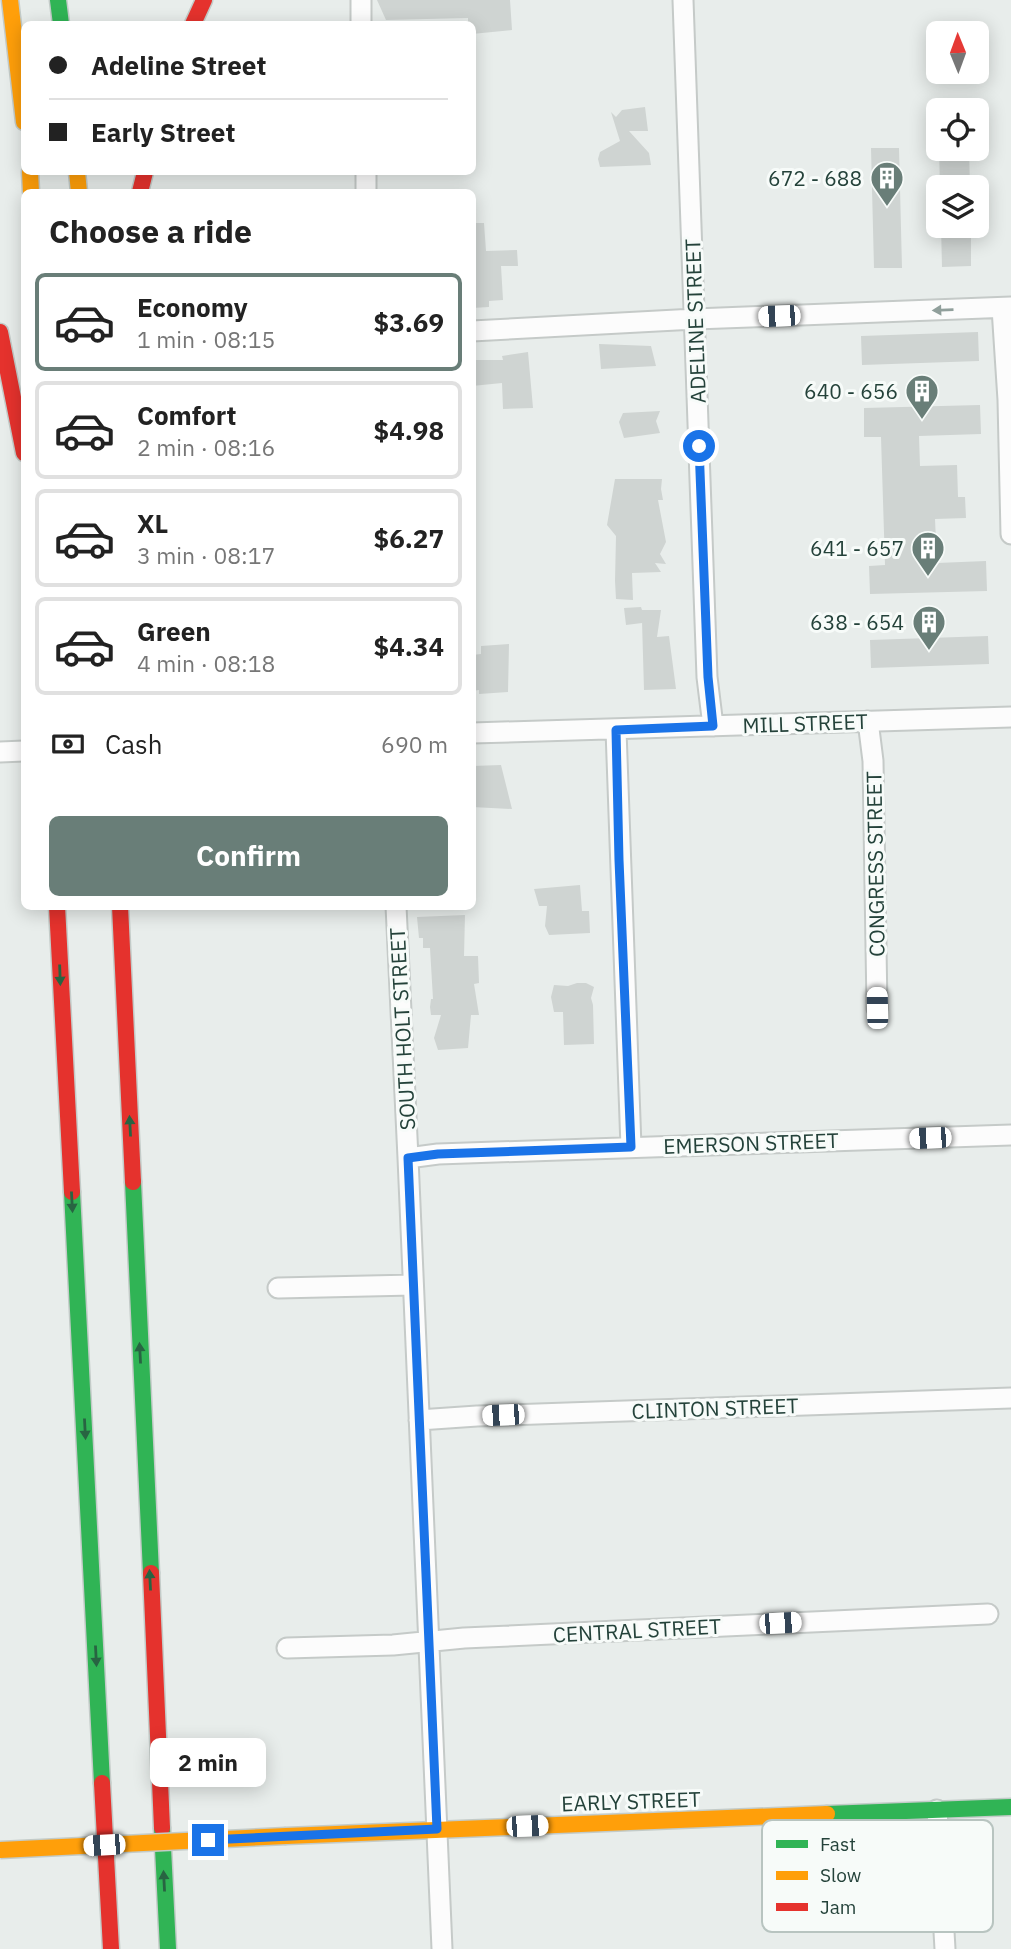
<!DOCTYPE html>
<meta charset="utf-8">
<style>
:root{--surface:#fff;--page:#f6f6f6;--text:#222;--muted:#767676;--line:#e0e0e0;--accent:#697e78}
body{margin:0;font-family:"IBM Plex Sans",sans-serif;background:var(--page);color:var(--text);height:100vh;display:flex;flex-direction:column;font-size:26px;white-space:nowrap}
*{box-sizing:border-box;margin:0}
p{font-size:23px;color:var(--muted)}
.icon{flex:none;width:38px;height:38px;fill:none;stroke:currentColor;stroke-width:2;stroke-linecap:round;stroke-linejoin:round}
.map{position:relative;flex:1;overflow:hidden}
.drawer{position:absolute;left:21px;top:189px;width:455px;height:721px;display:flex;flex-direction:column;background:var(--surface);border-radius:10px;box-shadow:0 4px 18px #0003}
.drawer>*{flex:none}
.guide{position:absolute;left:21px;top:21px;width:455px;height:154px;border-radius:10px;box-shadow:0 4px 18px #0003;display:grid;align-content:center;height:154px;padding:0 28px;background:var(--surface)}
.needle{width:46px;rotate:359deg}
.controls{position:absolute;left:926px;top:21px;display:grid;gap:14px}
.controls a{display:grid;place-items:center;width:63px;height:63px;border-radius:10px;background:var(--surface);box-shadow:0 4px 18px #0003;font-size:35px}
.end{position:absolute;width:32px;height:32px;margin:-16px;border:9px solid #1a73e8;background:#fff;box-shadow:0 0 0 4px #fff}
.from{border-radius:50%}
.bubble{position:absolute;height:49px;border-radius:10px;background:var(--surface);box-shadow:0 4px 18px #0003;font-size:23px;font-weight:700;line-height:49px;text-align:center}
.car{position:absolute;width:21px;height:42px;margin:-21px -10px;border-radius:9px;box-shadow:0 0 5px 2px #0007;background:linear-gradient(#fff 24%,#345 0 40%,#fff 0 76%,#345 0 86%,#fff 0)}
.guide b{display:flex;align-items:center;gap:24px;height:66px;font-size:26px}
.guide b+b{border-top:2px solid var(--line)}
.guide i{width:18px;height:18px;background:var(--text)}
ul{padding:0;list-style:none}
li{display:flex;align-items:center;gap:21px;height:98px;margin:0 14px 10px;padding:0 14px;border:4px solid var(--line);border-radius:10px}
li div{flex:1}
li b{display:block;font-size:26px}
li em{font-style:normal;font-weight:700}
li.current{border-color:var(--accent)}
li>.icon{width:63px;height:63px;stroke-width:1.5}
h2{padding:0 28px;font-size:32px;line-height:84px}
.pay{display:flex;align-items:center;gap:18px;height:77px;padding:0 28px;font-size:26px}
.pay p{margin-inline-start:auto}
.button{display:flex;gap:14px;margin-top:auto;padding:14px 28px}
.button a{flex:1;height:80px;border-radius:10px;background:var(--accent);color:#fff;font-size:28px;font-weight:700;line-height:80px;text-align:center}
.map>svg:first-child{display:block}
</style>
<div class="map">
<svg width="1011" height="1949" viewBox="0 0 1011 1949">
<rect width="100%" height="100%" fill="#e8edeb"/>
<path fill="#cfd4d2" d="M377,0H510L512,30L472,34V24H468V18L386,20Z
M645,107L648,131H629L649,153L651,165L600,167L598,159L600,152L620,141L611,112L616,117L622,110Z
M871,148H899L902,268H874Z
M939,149H969L970,187H940Z
M472,223H484L486,251L517,250L518,266H501L503,300L489,301V307L472,308Z
M941,226H971V266L942,267Z
M978,332L979,361L862,365L861,336Z
M599,344L651,346L656,366L601,369Z
M528,352L533,408L503,409L502,383L472,386V360H503L502,356Z
M980,405L981,434L919,436L920,466L957,465L958,497H965L966,518L935,519L937,563L986,561L987,591L870,594L869,566L885,565L881,437H864V408Z
M660,411L656,421L660,433L624,438L619,422L623,413Z
M615,479H662L661,489L663,500H658L666,542L660,554L666,564L655,563L661,572L632,573L633,600L616,599L615,581L616,536L607,525Z
M641,607L642,610H661L657,637L669,636L676,689L644,690L642,621V623L626,625L624,608Z
M988,636L989,664L871,668L870,640Z
M509,644L508,692L479,694V690L472,691V655L481,654V646Z
M501,765L512,809L472,807V766Z
M580,885L582,911H589L590,933L549,935L545,926L547,906H539L534,889Z
M465,915L464,956H478L479,983L474,984L479,1015H471L468,1048L438,1050L434,1038L441,1015H431L430,1007L431,999H433L430,948H423V938H419L417,917Z
M577,983H586L594,987L591,998L593,1005L594,1044L564,1045L563,1012H554L551,997L554,985L568,986Z"/>
<g fill="none" stroke-linecap="round" stroke-linejoin="round">
<defs>
<path id="street" d="M361,0V24
M683,0L707,677L713,726
M366,172V192
M1002,308L1008,400L1011,534
M472,331L695,319L1011,307
M868,721L873,761L877,1008
M616,730L631,1147
M472,733L1011,717
M0,752L24,751
M396,906L408,1158L442,1949
M408,1158L438,1154L1011,1135
M278,1288L413,1285
M419,1420L477,1416L1011,1398
M287,1648L393,1645L464,1638L988,1614
M937,1810L945,1949"/>
<path id="fast" d="M58,0L61,24
M133,1182L151,1573
M72,1192L102,1783
M827,1814L1011,1807
M162,1828L168,1949"/>
<path id="slow" d="M10,0L24,122
M30,172L31,192
M77,172L79,192
M286,1836L827,1814"/>
<path id="jam" d="M193,24L204,0
M140,192L145,172
M0,332L24,453
M57,906L72,1192
M120,906L133,1182
M151,1573L162,1828
M102,1783L111,1949"/>
</defs>
<use href="#street" stroke="#c5cac8" stroke-width="23"/>
<use href="#fast" stroke="#c3cbc8" stroke-width="19"/>
<use href="#slow" stroke="#c3cbc8" stroke-width="19"/>
<use href="#jam" stroke="#c3cbc8" stroke-width="19"/>
<use href="#street" stroke="#fcfcfc" stroke-width="19"/>
<use href="#fast" stroke="#30b455" stroke-width="16"/>
<use href="#slow" stroke="#ff9f0a" stroke-width="16"/>
<use href="#jam" stroke="#e5322d" stroke-width="16"/>
<defs>
<path id="slow-bridge" d="M0,1850L286,1836"/>
</defs>
<use href="#slow-bridge" stroke="#c3cbc8" stroke-width="19" stroke-linecap="butt"/>
<use href="#slow-bridge" stroke="#ff9f0a" stroke-width="16"/>
</g>
<defs><path id="oneway-solid" d="M-6-.8H1V-3.2L6.5 0L1 3.2V.8H-6Z" transform="scale(1.75)"/></defs>
<use fill="#909f9b" href="#oneway-solid" transform="translate(943 310) rotate(178)"/>
<g fill="#286442">
<use href="#oneway-solid" transform="translate(60 975) rotate(88)"/>
<use href="#oneway-solid" transform="translate(130 1126) rotate(-93)"/>
<use href="#oneway-solid" transform="translate(72 1202) rotate(87)"/>
<use href="#oneway-solid" transform="translate(140 1353) rotate(-93)"/>
<use href="#oneway-solid" transform="translate(85 1429) rotate(87)"/>
<use href="#oneway-solid" transform="translate(150 1580) rotate(-93)"/>
<use href="#oneway-solid" transform="translate(96 1656) rotate(87)"/>
<use href="#oneway-solid" transform="translate(164 1881) rotate(-93)"/>
</g>
<g fill="none" stroke-linecap="round" stroke-linejoin="round">
<path stroke="#1a73e8" stroke-width="9" d="M208,1840L437,1829L408,1158L438,1154L631,1147L619,860L616,730L713,726L708,677L699,446"/>
</g>
<defs>
<symbol id="building-pin" viewBox="-11 -11 22 30"><path d="M0 17L-7.5 6A9.5 9.5 0 1 1 7.5 6Z" fill="#697e78" stroke="#f7fbf9"/><path d="M-4-6H4V6H1V3H-1V6H-4ZM-2.5-4.3h1.7v1.8h-1.7ZM.8-4.3h1.7v1.8H.8ZM-2.5-1h1.7V.8h-1.7ZM.8-1h1.7V.8H.8Z" fill="#fff"/></symbol>
</defs>
<g fill-rule="evenodd">
<use href="#building-pin" x="868" y="159" width="38" height="52"/>
<use href="#building-pin" x="903" y="372" width="38" height="52"/>
<use href="#building-pin" x="909" y="529" width="38" height="52"/>
<use href="#building-pin" x="910" y="603" width="38" height="52"/>
</g>
<g text-anchor="middle" dominant-baseline="central" stroke-width="6" stroke-linejoin="round" paint-order="stroke">
<g font-size="21" fill="#24423a" stroke="#f7fbf9" text-anchor="end">
<text x="862" y="178">672 - 688</text>
<text x="898" y="391">640 - 656</text>
<text x="904" y="548">641 - 657</text>
<text x="904" y="622">638 - 654</text>
</g>
<g font-size="21" fill="#24423a" stroke="#f7fbf9">
<text transform="translate(695 321) rotate(-92)">ADELINE STREET</text>
<text transform="translate(805 723) rotate(-2)">MILL STREET</text>
<text transform="translate(875 864) rotate(-91)">CONGRESS STREET</text>
<text transform="translate(402 1029) rotate(-93)">SOUTH HOLT STREET</text>
<text transform="translate(751 1143) rotate(-2)">EMERSON STREET</text>
<text transform="translate(715 1408) rotate(-2)">CLINTON STREET</text>
<text transform="translate(637 1630) rotate(-3)">CENTRAL STREET</text>
<text transform="translate(631 1801) rotate(-2)">EARLY STREET</text>
</g>
</g>
<rect x="762" y="1820" width="231" height="112" rx="10" fill="#f7fbf9" stroke="#b8c4c0" stroke-width="2"/>
<rect x="776" y="1840" width="32" height="8" fill="#30b455"/>
<rect x="776" y="1871" width="32" height="9" fill="#ff9f0a"/>
<rect x="776" y="1903" width="32" height="8" fill="#e5322d"/>
<g font-size="19" fill="#24423a">
<text x="820" y="1851">Fast</text>
<text x="820" y="1882">Slow</text>
<text x="820" y="1914">Jam</text>
</g>
</svg>
<div class="controls">
<a><svg class="needle" viewBox="-14 -14 28 28"><path d="M0-13l5 13h-10z" fill="#e53935"/><path d="M0 13l5-13h-10z" fill="#767676"/></svg></a>
<a><svg class="icon" aria-label="locate" viewBox="0 0 24 24"><circle cx="12" cy="12" r="6"/><path d="M12 2v4M12 18v4M2 12h4M18 12h4"/></svg></a>
<a><svg class="icon" aria-label="layers" viewBox="0 0 24 24"><path d="M12 4l9 5-9 5-9-5zM3 14l9 5 9-5"/></svg></a>
</div>
<i class="end from" style="left:699px;top:446px"></i>
<i class="end" style="left:208px;top:1840px"></i>
<div class="bubble" style="left:150px;top:1738px;width:116px">2 min</div>
<i class="car" style="left:779px;top:316px;rotate:268deg"></i>
<i class="car" style="left:877px;top:1008px;rotate:359deg"></i>
<i class="car" style="left:930px;top:1138px;rotate:268deg"></i>
<i class="car" style="left:503px;top:1415px;rotate:268deg"></i>
<i class="car" style="left:780px;top:1623px;rotate:87deg"></i>
<i class="car" style="left:527px;top:1826px;rotate:88deg"></i>
<i class="car" style="left:104px;top:1845px;rotate:267deg"></i>
<div class="guide">
<b><i class="from"></i>Adeline Street</b>
<b><i></i>Early Street</b>
</div>
<section class="drawer">
<h2>Choose a ride</h2>
<ul>
<li class="current"><svg class="icon" aria-label="car" viewBox="0 0 24 24"><path d="M5 17H2v-5l4-1 3-4h7l3 4 3 1v5h-3M9 17h6M6 11h13"/><circle cx="7" cy="17" r="2"/><circle cx="17" cy="17" r="2"/></svg><div><b>Economy</b><p>1 min · 08:15</p></div><em>$3.69</em></li>
<li><svg class="icon" aria-label="car" viewBox="0 0 24 24"><path d="M5 17H2v-5l4-1 3-4h7l3 4 3 1v5h-3M9 17h6M6 11h13"/><circle cx="7" cy="17" r="2"/><circle cx="17" cy="17" r="2"/></svg><div><b>Comfort</b><p>2 min · 08:16</p></div><em>$4.98</em></li>
<li><svg class="icon" aria-label="car" viewBox="0 0 24 24"><path d="M5 17H2v-5l4-1 3-4h7l3 4 3 1v5h-3M9 17h6M6 11h13"/><circle cx="7" cy="17" r="2"/><circle cx="17" cy="17" r="2"/></svg><div><b>XL</b><p>3 min · 08:17</p></div><em>$6.27</em></li>
<li><svg class="icon" aria-label="car" viewBox="0 0 24 24"><path d="M5 17H2v-5l4-1 3-4h7l3 4 3 1v5h-3M9 17h6M6 11h13"/><circle cx="7" cy="17" r="2"/><circle cx="17" cy="17" r="2"/></svg><div><b>Green</b><p>4 min · 08:18</p></div><em>$4.34</em></li>
</ul>
<div class="pay"><svg class="icon" aria-label="cash" viewBox="0 0 24 24"><path d="M3 7h18v10H3z"/><circle cx="12" cy="12" r="2"/></svg>Cash<p>690 m</p></div>
<div class="button"><a>Confirm</a></div>
</section>
</div>
